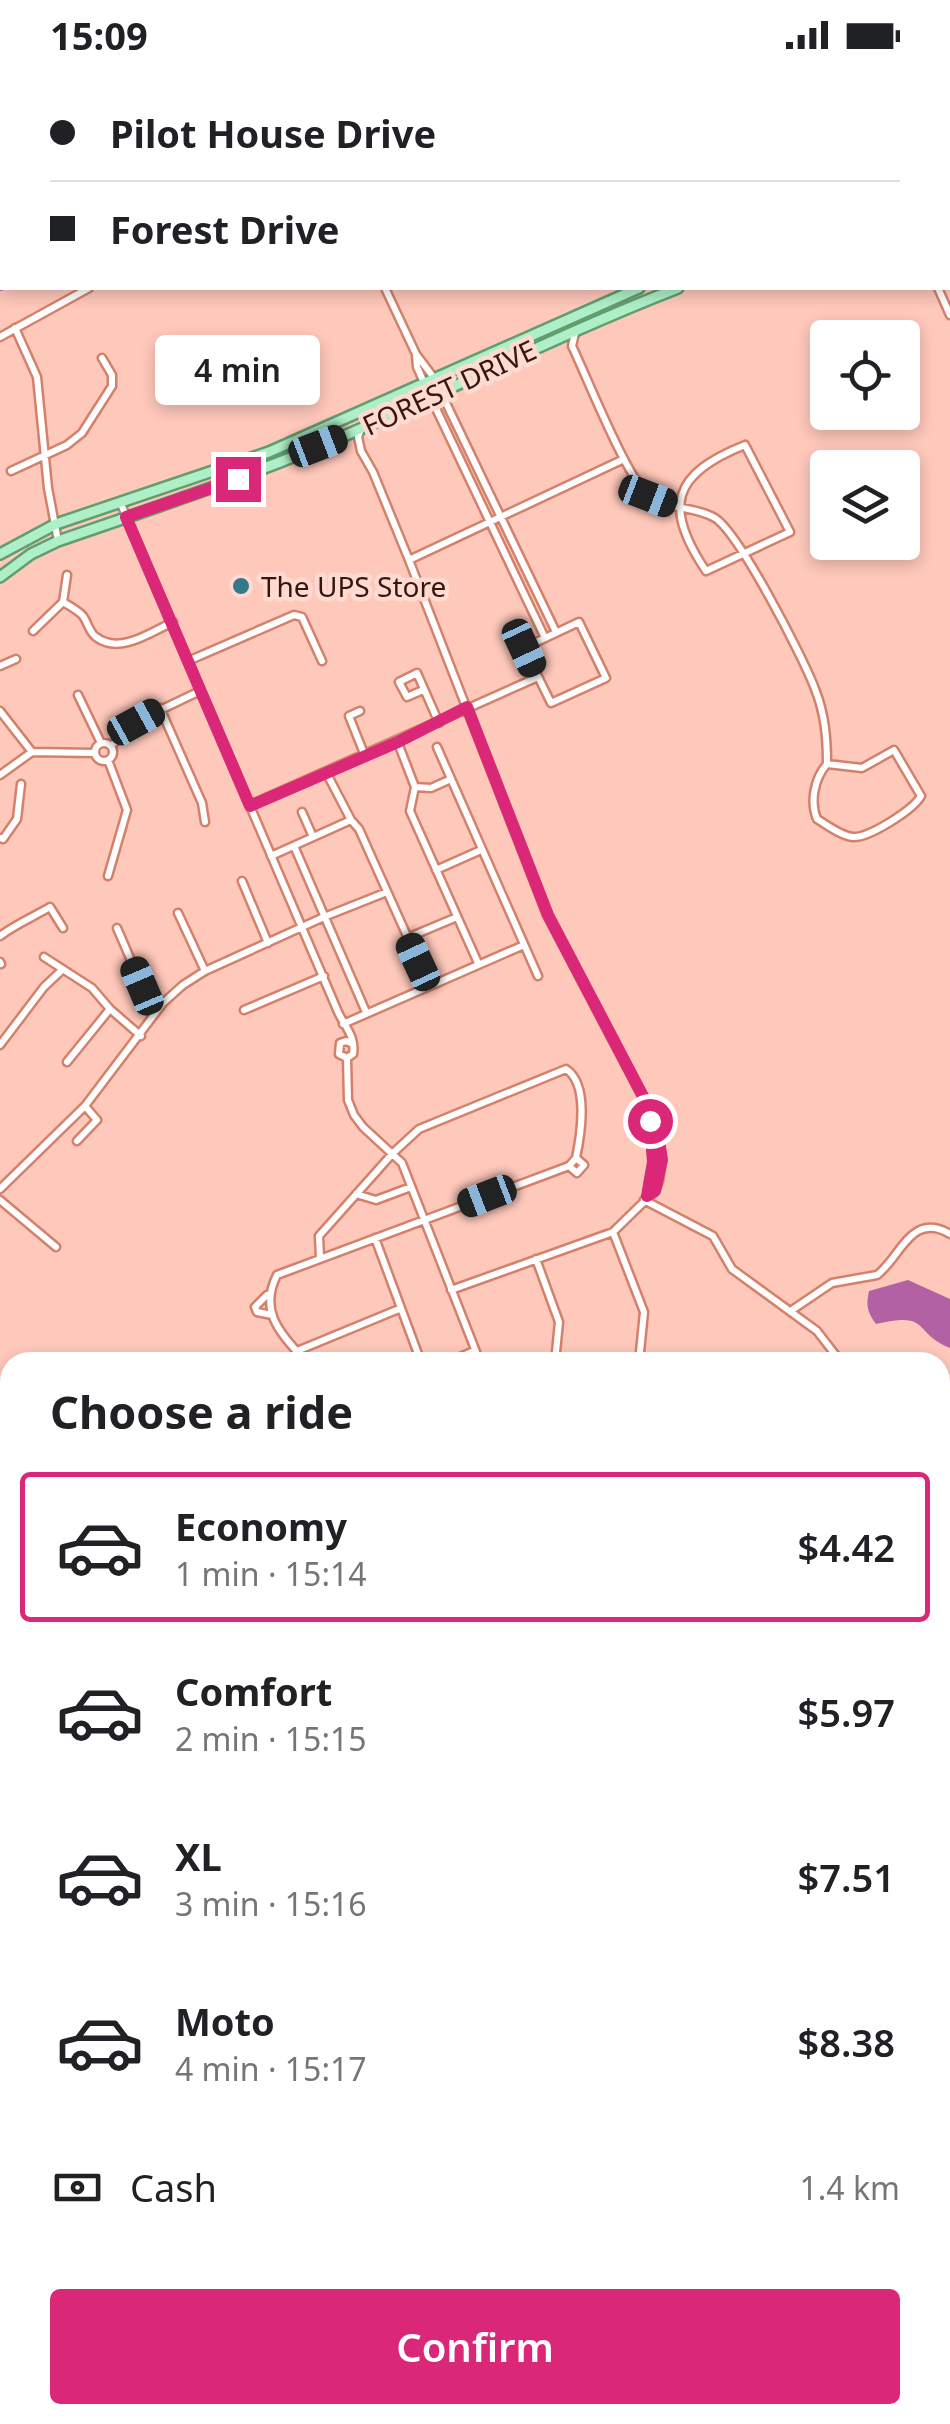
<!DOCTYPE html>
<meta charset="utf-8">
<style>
:root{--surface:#fff;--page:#f2f2f2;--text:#202124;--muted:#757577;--line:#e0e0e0;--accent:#db2777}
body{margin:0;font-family:"Noto Sans",sans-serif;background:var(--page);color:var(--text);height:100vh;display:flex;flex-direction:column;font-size:38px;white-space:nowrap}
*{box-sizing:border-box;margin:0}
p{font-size:32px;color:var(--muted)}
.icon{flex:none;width:55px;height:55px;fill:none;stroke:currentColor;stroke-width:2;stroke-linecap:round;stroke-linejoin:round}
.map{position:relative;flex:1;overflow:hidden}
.panel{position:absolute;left:0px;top:1282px;width:950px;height:1072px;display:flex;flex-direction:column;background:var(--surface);border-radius:30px 30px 0 0;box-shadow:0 5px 15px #0003}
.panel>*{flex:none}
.hud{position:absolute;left:0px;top:0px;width:950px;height:220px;box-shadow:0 5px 15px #0003;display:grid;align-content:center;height:220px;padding:0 50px;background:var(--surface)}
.controls{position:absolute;left:810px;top:250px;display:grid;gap:20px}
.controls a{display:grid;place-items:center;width:110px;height:110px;border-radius:10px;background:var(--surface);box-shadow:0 5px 15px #0003;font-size:50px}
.end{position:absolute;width:45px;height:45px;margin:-22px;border:12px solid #db2777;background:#fff;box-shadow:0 0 0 5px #fff}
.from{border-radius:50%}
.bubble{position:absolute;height:70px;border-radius:10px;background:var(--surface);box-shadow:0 5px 15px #0003;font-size:32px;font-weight:600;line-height:70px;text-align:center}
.car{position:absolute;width:30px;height:60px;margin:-30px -15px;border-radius:12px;box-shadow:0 0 8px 2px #0007;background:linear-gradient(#222 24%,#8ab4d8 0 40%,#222 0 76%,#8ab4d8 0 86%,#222 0)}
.hud b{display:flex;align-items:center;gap:35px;height:95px;font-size:38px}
.hud b+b{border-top:2px solid var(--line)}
.hud i{width:25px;height:25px;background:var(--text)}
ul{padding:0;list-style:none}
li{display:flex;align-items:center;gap:30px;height:150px;margin:0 20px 15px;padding:0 30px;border:5px solid transparent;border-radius:10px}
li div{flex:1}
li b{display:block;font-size:38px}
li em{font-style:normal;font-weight:600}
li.on{border-color:var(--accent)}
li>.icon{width:90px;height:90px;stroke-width:1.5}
h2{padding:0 50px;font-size:45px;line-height:120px}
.pay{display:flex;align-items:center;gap:25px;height:110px;padding:0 50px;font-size:38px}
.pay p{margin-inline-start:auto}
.primary-button{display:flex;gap:20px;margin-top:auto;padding:20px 50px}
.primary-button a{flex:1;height:115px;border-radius:10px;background:var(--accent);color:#fff;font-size:40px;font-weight:600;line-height:115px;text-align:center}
.status{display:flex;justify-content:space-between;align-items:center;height:70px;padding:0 50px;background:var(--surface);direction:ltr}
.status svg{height:28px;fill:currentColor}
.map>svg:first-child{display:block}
</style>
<div class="status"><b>15:09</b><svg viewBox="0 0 49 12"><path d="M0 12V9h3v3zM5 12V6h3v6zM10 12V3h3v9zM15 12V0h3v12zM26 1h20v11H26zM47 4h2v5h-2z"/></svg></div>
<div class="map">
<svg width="950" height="2354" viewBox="0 0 950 2354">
<rect width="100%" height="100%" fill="#fec8ba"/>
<path fill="#e79c89" d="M10,2014V2155L0,2157V2024Z"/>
<path fill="#b262a2" d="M908,1210L950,1229V1278C911,1262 932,1241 876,1254C867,1242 866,1235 869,1221Z
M940,2135L950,2140V2307L940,2322Z
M718,2345H929L923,2354H723Z"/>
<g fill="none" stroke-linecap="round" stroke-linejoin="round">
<path stroke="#b262a2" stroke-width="2.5" d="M170,0V2
M474,2V0
M0,220L5,218"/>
<defs>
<path id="minor" d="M243,0L249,2
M662,0L663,2
M10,2L12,0
M227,2L228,0
M326,2L327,0
M413,2L414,0
M517,2V0
M593,2L599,0
M735,2L737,0
M768,2L771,0
M0,86L2,89
M0,120L2,116
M385,218L416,284L434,308L556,562
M938,218L950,245
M15,258L37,307L48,418L58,471
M575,263L572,276C586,305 628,411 649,426C668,440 695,436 715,448C739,463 803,587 815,619C825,644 827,668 827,694C814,709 810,732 817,749C827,755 841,766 853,767C869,768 913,740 921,726L894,680L862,698L827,694
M0,267L89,218
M416,285L417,297L430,326L545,568
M361,359L358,367L361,381L373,402L409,490L547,845L655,1051L662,1090L659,1111L655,1121L613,1162L451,1220
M745,375L790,462L706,501C663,437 672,404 745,375Z
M11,401L67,375L82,363L112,316V305L102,288
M121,434L338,942C345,957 356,967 353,984L347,988L339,984L340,973L346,971L353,974
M409,490L624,389
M63,532C70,536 79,541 83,546C88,553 89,562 96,567C120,585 151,562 173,552
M579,552L606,608L551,633L524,578Z
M33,561L63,532L67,505
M188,591L294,545L302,547L322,591
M0,596L16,589
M423,620L407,627L399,612L417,603L439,653
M78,625L101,673
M160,638L202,733L205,752
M0,641L32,682
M360,641L349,646L365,686
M95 682a9 9 0 1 1 18 0a9 9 0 1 1-18 0Z
M398,673L415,717L410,741L478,893
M111,676L135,652L200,621
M437,677L538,906
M108,690L127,740L108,806
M326,702L351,750L359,759L429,915
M0,705L32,682L95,683
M415,717L431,718L451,709
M250,735L538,607
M302,742L313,767
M0,768L3,769L17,749L21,714
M294,776L366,942
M271,786L351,750
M436,800L481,780
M242,811L268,873
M178,843L205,901
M117,858L142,916L163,933
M0,866C16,854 33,847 50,837L63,858
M407,868L457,847
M44,887L92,918L110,939L141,966
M0,892L1,894
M244,940L324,906
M343,954L524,875
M0,975L44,917L62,900
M347,988L348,1030L354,1045L363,1057L402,1093L480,1292
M67,992L110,939
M647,1040L653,1092L647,1126
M77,1071L97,1050L85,1036
M0,1119L85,1036L163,933L183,915L205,901L324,847L387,822
M356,1124L376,1130L411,1117
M0,1130L56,1177
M644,1130L713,1166L732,1199L817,1261L841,1292
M613,1162L644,1242L639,1292
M375,1168L421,1292
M320,1188L319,1166L393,1083L419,1059L566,999C589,1014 581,1064 576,1088
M536,1189L559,1252L555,1292
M267,1225L255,1237L257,1242L272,1245
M792,1240L832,1213L877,1205C901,1187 911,1141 950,1164
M297,1281L399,1239
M306,1292C282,1264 258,1243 277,1205L569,1096L577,1103L584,1095L576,1088L569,1096
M448,1292L474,1281
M940,1405L950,1403
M0,1845L10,1846
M940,1883L950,1893
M0,2223L10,2224
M0,2232L10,2233"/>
<path id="major" d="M948,109H950
M0,484L56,454L269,382L639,218
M0,507L31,484L58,471C154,438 250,406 344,366C456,317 565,262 678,218"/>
</defs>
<use href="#minor" stroke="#d4816c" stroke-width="11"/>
<use href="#major" stroke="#629d6f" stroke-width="14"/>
<use href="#minor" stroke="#fff" stroke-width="6"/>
<use href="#major" stroke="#afefc8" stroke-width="9"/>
</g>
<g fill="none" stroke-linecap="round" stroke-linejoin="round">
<path stroke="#db2777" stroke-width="12" d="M238,409L126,447L250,736L398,672L467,637L548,845L656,1051L662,1090L655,1121L647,1126L653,1092L650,1051"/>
</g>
<circle fill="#357988" stroke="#fedad0" stroke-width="4" cx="241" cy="516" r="10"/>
<g text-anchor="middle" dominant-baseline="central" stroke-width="9" stroke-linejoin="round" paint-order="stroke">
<g font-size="28" fill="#36160e" stroke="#fedad0">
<text transform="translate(449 317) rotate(-25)">FOREST DRIVE</text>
</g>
<g font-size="28" fill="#36160e" stroke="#fedad0" text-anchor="start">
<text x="261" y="516">The UPS Store</text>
</g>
</g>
</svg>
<div class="controls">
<a><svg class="icon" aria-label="locate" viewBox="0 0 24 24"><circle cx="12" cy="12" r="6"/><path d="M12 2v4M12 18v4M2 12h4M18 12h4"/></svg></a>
<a><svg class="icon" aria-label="layers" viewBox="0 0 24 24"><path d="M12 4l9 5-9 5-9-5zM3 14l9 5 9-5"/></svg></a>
</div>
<i class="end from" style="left:650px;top:1051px"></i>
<i class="end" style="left:238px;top:409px"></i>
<div class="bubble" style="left:155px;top:265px;width:165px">4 min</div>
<i class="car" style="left:318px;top:376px;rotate:69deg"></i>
<i class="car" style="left:648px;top:426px;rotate:111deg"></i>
<i class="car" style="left:524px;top:578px;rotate:155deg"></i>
<i class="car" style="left:136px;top:652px;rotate:61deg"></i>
<i class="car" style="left:418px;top:892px;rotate:335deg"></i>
<i class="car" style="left:142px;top:916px;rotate:337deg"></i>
<i class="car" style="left:487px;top:1126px;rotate:249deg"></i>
<div class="hud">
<b><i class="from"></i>Pilot House Drive</b>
<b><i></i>Forest Drive</b>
</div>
<section class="panel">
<h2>Choose a ride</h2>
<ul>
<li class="on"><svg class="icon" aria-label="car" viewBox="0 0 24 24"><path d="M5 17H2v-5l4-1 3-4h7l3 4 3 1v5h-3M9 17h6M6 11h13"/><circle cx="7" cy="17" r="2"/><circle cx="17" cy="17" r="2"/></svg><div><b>Economy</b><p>1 min · 15:14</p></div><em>$4.42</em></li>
<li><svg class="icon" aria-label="car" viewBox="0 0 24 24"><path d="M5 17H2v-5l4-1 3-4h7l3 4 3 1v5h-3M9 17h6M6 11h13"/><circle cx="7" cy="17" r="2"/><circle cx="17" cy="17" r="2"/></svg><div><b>Comfort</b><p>2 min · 15:15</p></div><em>$5.97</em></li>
<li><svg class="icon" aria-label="car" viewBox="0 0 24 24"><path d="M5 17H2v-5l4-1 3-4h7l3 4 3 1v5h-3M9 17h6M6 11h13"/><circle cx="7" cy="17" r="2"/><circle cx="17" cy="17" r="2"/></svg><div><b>XL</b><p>3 min · 15:16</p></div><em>$7.51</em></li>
<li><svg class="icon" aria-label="car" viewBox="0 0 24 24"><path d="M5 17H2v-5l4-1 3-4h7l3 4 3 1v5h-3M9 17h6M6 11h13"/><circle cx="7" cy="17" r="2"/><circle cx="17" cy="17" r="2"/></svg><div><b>Moto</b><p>4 min · 15:17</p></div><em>$8.38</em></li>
</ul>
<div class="pay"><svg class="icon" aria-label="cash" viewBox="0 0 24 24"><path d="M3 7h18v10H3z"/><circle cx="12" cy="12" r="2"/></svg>Cash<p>1.4 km</p></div>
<div class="primary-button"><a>Confirm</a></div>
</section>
</div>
